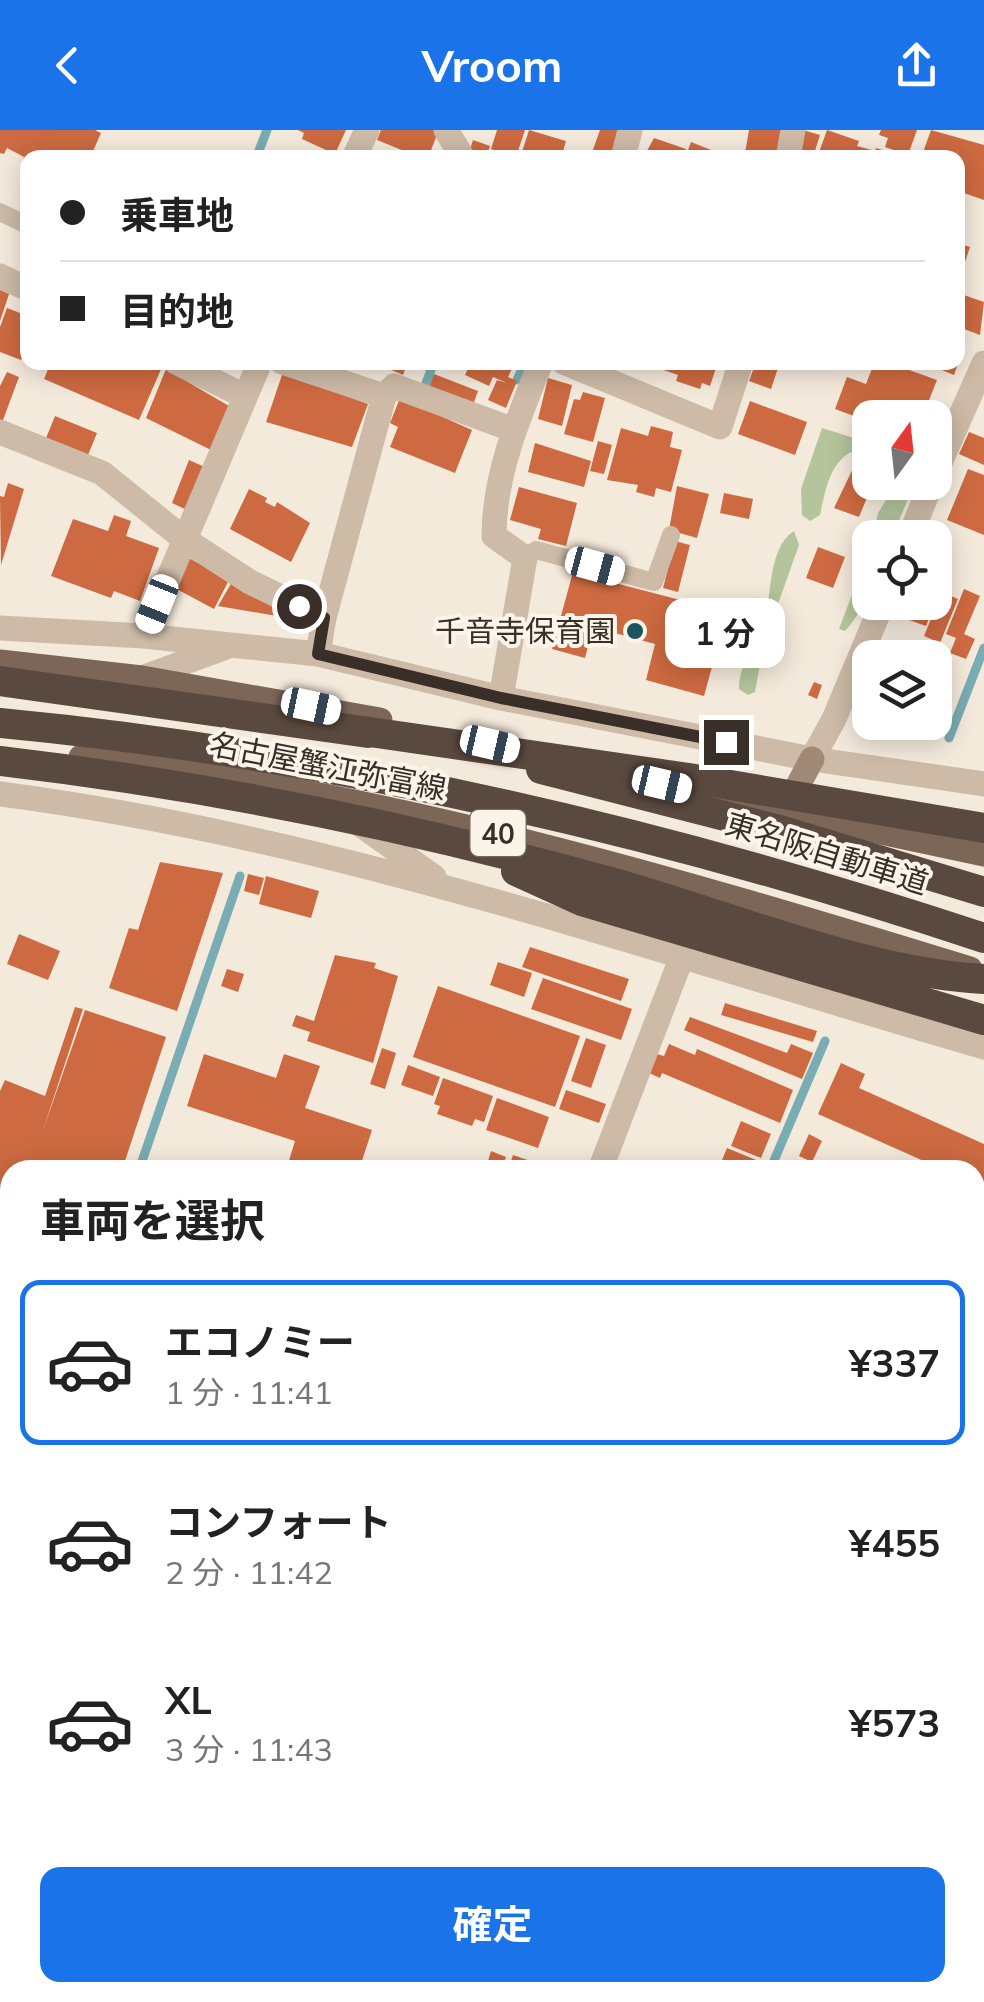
<!DOCTYPE html>
<html lang="ja">
<meta charset="utf-8">
<style>
:root{--surface:#fff;--page:#f6f6f6;--text:#222;--muted:#767676;--line:#e0e0e0;--accent:#1a73e8}
body{margin:0;font-family:Mulish,"Noto Sans JP",sans-serif;background:var(--page);color:var(--text);height:100vh;display:flex;flex-direction:column;font-size:38px;white-space:nowrap}
*{box-sizing:border-box;margin:0}
p{font-size:32px;color:var(--muted)}
.icon{flex:none;width:55px;height:55px;fill:none;stroke:currentColor;stroke-width:2;stroke-linecap:round;stroke-linejoin:round}
.map{position:relative;flex:1;overflow:hidden}
.panel{position:absolute;left:0px;top:1030px;width:985px;height:842px;display:flex;flex-direction:column;background:var(--surface);border-radius:30px 30px 0 0;box-shadow:0 5px 25px #0003}
.panel>*{flex:none}
.top-card{position:absolute;left:20px;top:20px;width:945px;height:220px;border-radius:20px;box-shadow:0 5px 25px #0003;display:grid;align-content:center;height:220px;padding:0 40px;background:var(--surface)}
.needle{width:65px;rotate:15deg}
.tools{position:absolute;left:852px;top:270px;display:grid;gap:20px}
.tools a{display:grid;place-items:center;width:100px;height:100px;border-radius:20px;background:var(--surface);box-shadow:0 5px 25px #0003;font-size:50px}
.end{position:absolute;width:45px;height:45px;margin:-22px;border:12px solid #392e28;background:#fff;box-shadow:0 0 0 5px #fff}
.from{border-radius:50%}
.bubble{position:absolute;height:70px;border-radius:20px;background:var(--surface);box-shadow:0 5px 25px #0003;font-size:32px;font-weight:700;line-height:70px;text-align:center}
.car{position:absolute;width:30px;height:60px;margin:-30px -15px;border-radius:12px;box-shadow:0 0 8px 2px #0007;background:linear-gradient(#fff 24%,#345 0 40%,#fff 0 76%,#345 0 86%,#fff 0)}
.top-card b{display:flex;align-items:center;gap:35px;height:95px;font-size:38px}
.top-card b+b{border-top:2px solid var(--line)}
.top-card i{width:25px;height:25px;background:var(--text)}
ul{padding:0;list-style:none}
li{display:flex;align-items:center;gap:30px;height:165px;margin:0 20px 15px;padding:0 20px;border:5px solid transparent;border-radius:20px}
li div{flex:1}
li b{display:block;font-size:38px}
li em{font-style:normal;font-weight:700}
li.active{border-color:var(--accent)}
li>.icon{width:90px;height:90px;stroke-width:1.5}
h2{padding:0 40px;font-size:45px;line-height:120px}
.cta{display:flex;gap:20px;margin-top:auto;padding:20px 40px}
.cta a{flex:1;height:115px;border-radius:20px;background:var(--accent);color:#fff;font-size:40px;font-weight:700;line-height:115px;text-align:center}
header{display:flex;justify-content:space-between;align-items:center;height:130px;padding:0 40px;background:var(--accent);color:#fff;font-size:45px;font-weight:700}
.map>svg:first-child{display:block}
</style>
<header><svg class="icon" aria-label="back" viewBox="0 0 24 24"><path d="M15 5l-7 7 7 7"/></svg>Vroom<svg class="icon" aria-label="share" viewBox="0 0 24 24"><path d="M12 15V3M7 8l5-5 5 5M5 13v7h14v-7"/></svg></header>
<div class="map">
<svg width="984" height="1872" viewBox="0 0 984 1872">
<rect width="100%" height="100%" fill="#f4eadc"/>
<path fill="#b4c49b" d="M822,298L870,313V329L851,322C829,334 825,362 820,385L810,391L802,385L801,359Z
M896,353H915L892,407H873L878,383Z
M794,401L799,415L763,516L755,562L748,565L739,559C738,538 754,519 762,499C773,471 766,419 794,401Z
M870,417C870,450 869,475 845,501L839,499Z"/>
<g fill="none" stroke-linecap="round" stroke-linejoin="round">
<path stroke="#79adb3" stroke-width="9" d="M256,28L267,0
M517,250L525,232
M426,253L434,232
M949,608L984,518
M139,1040L240,746
M770,1040L825,911
M0,1446L10,1417
M409,1872L413,1862"/>
</g>
<path fill="#cd6a41" d="M0,0H95L101,3L90,28H28V34L22,32L24,27L7,18L4,24L0,23Z
M298,0H346L335,24L343,28H323L326,20L302,9L304,3Z
M381,0H434L438,2L428,28H407L409,23L377,10Z
M497,0H525L516,27L491,19Z
M529,0L566,11L561,28H520Z
M600,0H621L614,28H590Z
M749,0H781L776,28L745,23Z
M803,0L820,5L814,24L797,18Z
M827,0L859,11L857,16L872,20L869,28H817Z
M881,0H917L908,25L885,17L888,8L879,5Z
M931,0L984,15V70L958,61V28H921Z
M654,8L686,19L683,28H643Z
M473,10L490,16L486,28L469,23Z
M691,12L711,20L708,28H685Z
M876,18L904,27V28H873Z
M958,113L970,117L958,153Z
M0,160L9,164L0,191Z
M958,163L984,172L980,205L964,199L962,204L958,202Z
M7,178L28,186V213L21,230L0,222V197Z
M51,232H152L162,237L139,290L44,249Z
M384,232H408L403,245L382,236Z
M460,232H515L508,247L517,251L506,278L488,270L497,250L507,253L493,247L489,256L465,245L469,236Z
M653,232H718L710,256L702,253L700,259L676,251L678,245L652,236Z
M756,232H780L771,259L749,251Z
M887,232L937,250L922,288H894L874,280L870,292L835,279L847,247L866,254L873,236L883,240Z
M922,232H955L958,234L954,245Z
M166,239L229,276L211,320L146,288Z
M7,242L19,247L0,298V256Z
M283,242L368,274L352,317L266,292Z
M434,244L478,261L473,275L429,258Z
M548,248L572,255L562,296L538,289Z
M583,262L605,268L593,312L564,304L574,269L580,270Z
M400,268L472,300L455,343L390,317L398,297L390,293Z
M750,271L807,292L795,325L738,304Z
M55,286L97,303L88,325L46,308Z
M651,296L673,302L670,317L682,320L671,362L656,358L654,367L636,362L638,355L607,350L621,298L648,306Z
M969,302L984,308V335L959,324Z
M598,311L612,315L604,344L590,341Z
M535,313L591,331L584,357L528,342Z
M858,328L870,333L863,361L869,363L859,387L834,378Z
M189,330L207,338L189,381L172,373Z
M968,339L984,345V405L947,390Z
M8,353L24,359L1,435L0,366L4,367Z
M677,356L709,364L697,408L669,400Z
M519,357L577,373L566,416L538,409L541,399L510,390Z
M249,359L267,368L265,372L275,377L277,372L310,393L291,432L230,399Z
M724,363L753,369L749,389L720,383Z
M114,385L131,391L126,406L159,418L140,471L114,461L111,468L51,446L73,389L108,401Z
M675,411L690,415L678,462L663,458Z
M818,417L845,427L833,458L806,448Z
M187,427L229,450L214,479L171,456Z
M573,442L684,471L680,485L723,497L704,566L646,550L655,514L593,497L585,528L552,519Z
M232,452L279,477L277,486L218,476Z
M964,459L980,466L964,504L975,509L966,529L950,523L956,508L946,504Z
M935,461L939,463L926,496L909,490L916,472H935Z
M942,462L958,469L940,513L924,506Z
M903,472H915L908,489L898,485Z
M814,552L822,555L817,569L808,565Z
M160,732L223,743L177,881L109,858L129,798L138,800Z
M248,744L264,748L259,765L244,761Z
M266,746L319,761L311,788L259,774Z
M19,804L60,821L48,850L7,834Z
M530,817L629,849L621,871L522,837Z
M335,825L376,833L374,838L398,846L373,933L307,911L310,902L292,896L296,885L314,891Z
M498,832L532,843L524,867L490,855Z
M227,839L244,844L238,862L221,856Z
M543,848L632,879L621,910L531,879Z
M438,856L580,906L555,977L413,927Z
M725,873L817,901L813,912L721,885Z
M75,877L83,879L42,1003L85,880L166,907L122,1040H10V1078L0,1074V961L5,950L45,966Z
M690,887L787,923L791,914L813,923L802,949L684,900Z
M586,908L606,915L591,958L571,951Z
M669,914L695,925L697,919L793,960L780,993L662,943L660,948L649,943L657,924L664,926Z
M382,918L396,923L385,959L370,954Z
M204,924L276,948L284,924L320,936L305,978L372,1000L359,1040L287,1037L295,1011L187,976Z
M841,933L865,944L859,958L984,1014V1058L975,1054V1040H944L818,984Z
M408,935L440,947L433,966L401,955Z
M443,948L493,966L484,992L475,989L472,996L437,984L440,976L434,974Z
M566,960L606,974L599,993L559,979Z
M497,968L549,987L538,1018L486,1000Z
M741,991L771,1004L761,1028L731,1016Z
M809,1004L822,1011L812,1032L799,1026Z
M727,1018L761,1032L757,1040H718Z
M491,1021L506,1027L503,1036L488,1031Z
M513,1025L554,1039V1040H508Z
M665,1032L683,1040H657Z
M0,1161L10,1165V1260L0,1256Z
M975,1167L984,1172L981,1186L975,1183Z
M984,1189V1297L975,1317V1209Z
M981,1480L984,1481V1524L975,1521Z
M975,1603L984,1607L975,1634Z
M975,1642L984,1646V1682L975,1678Z
M975,1695L984,1698L982,1719L975,1717Z
M980,1733L984,1735V1776L975,1799V1745Z
M96,1862H262L259,1872H106L94,1867Z
M346,1862H369L366,1872L344,1868Z
M372,1862H406L402,1872Z
M421,1862H493L486,1872H414Z
M704,1862H737L733,1872H704Z
M742,1862H775L771,1872H739Z
M852,1862H881L890,1866L888,1872H848Z
M897,1863L918,1872H894Z"/>
<g fill="none" stroke-linecap="round" stroke-linejoin="round">
<path stroke="#cdbaa7" stroke-width="18" d="M0,82L25,94
M525,428L536,420L654,452L671,405"/>
<path stroke="#cdbaa7" stroke-width="25" d="M446,0L463,28
M354,28L367,0
M623,28L630,0
M788,28L793,0
M0,146L28,159
M176,232L244,266
M282,232L384,266
M563,232L720,297L741,232
M0,302L102,343L184,409L250,452L324,488
M935,344L984,233
M909,408L932,352
M0,498L144,506L318,524L501,568L812,629L984,654
M144,506L260,232
M318,524L324,488L384,266L394,256L514,300
M142,548L226,517
M501,568L525,428L494,406C494,346 518,288 541,232
M812,629L834,589L883,472
M0,664C337,708 659,823 984,917
M357,692L434,747
M600,1040L686,816
M975,1442L984,1415
M0,1466L10,1470
M975,1590L984,1593
M0,1666L10,1670
M975,1857L984,1861
M570,1862L580,1872
M0,1867L13,1872
M66,1872L70,1862
M303,1872L306,1862
M610,1872L614,1862
M823,1872L827,1862"/>
<path stroke="#a18978" stroke-width="25" d="M784,682L812,629"/>
<path stroke="#7c6658" stroke-width="25" d="M0,532L142,548L380,590
M81,627C386,663 678,749 970,839
M697,663L984,724"/>
<path stroke="#5a493f" stroke-width="30" d="M0,551L368,603
M0,593C336,625 664,702 984,808
M541,639L780,700L984,762"/>
<path stroke="#5a493f" stroke-width="30" d="M342,598L689,648L984,698
M0,631C204,655 404,695 603,750C719,781 866,844 984,849
M516,741L582,771L984,890"/>
</g>
<g fill="none" stroke-linecap="round" stroke-linejoin="round">
<path stroke="#392e28" stroke-width="12" d="M299,476L324,488L318,524L501,568L726,612"/>
</g>
<circle fill="#1b555d" stroke="#fbf4e9" stroke-width="4" cx="635" cy="501" r="10"/>
<g text-anchor="middle" dominant-baseline="central" stroke-width="8" stroke-linejoin="round" paint-order="stroke">
<rect fill="#fbf4e9" stroke="#736962" stroke-width="2.5" x="470.5" y="680" width="55" height="46" rx="8"/>
<g font-size="28" font-weight="bold" fill="#392e28">
<text x="498" y="703">40</text>
</g>
<g font-size="30" fill="#392e28" stroke="#fbf4e9" text-anchor="end">
<text x="615" y="501">千音寺保育園</text>
</g>
<g font-size="30" fill="#392e28" stroke="#fbf4e9">
<text transform="translate(328 636) rotate(11)">名古屋蟹江弥富線</text>
<text transform="translate(827 723) rotate(17)">東名阪自動車道</text>
</g>
</g>
</svg>
<div class="tools">
<a><svg class="needle" viewBox="-14 -14 28 28"><path d="M0-13l5 13h-10z" fill="#e53935"/><path d="M0 13l5-13h-10z" fill="#767676"/></svg></a>
<a><svg class="icon" aria-label="locate" viewBox="0 0 24 24"><circle cx="12" cy="12" r="6"/><path d="M12 2v4M12 18v4M2 12h4M18 12h4"/></svg></a>
<a><svg class="icon" aria-label="layers" viewBox="0 0 24 24"><path d="M12 4l9 5-9 5-9-5zM3 14l9 5 9-5"/></svg></a>
</div>
<i class="end from" style="left:299px;top:476px"></i>
<i class="end" style="left:726px;top:612px"></i>
<div class="bubble" style="left:665px;top:468px;width:120px">1 分</div>
<i class="car" style="left:595px;top:436px;rotate:105deg"></i>
<i class="car" style="left:157px;top:474px;rotate:202deg"></i>
<i class="car" style="left:311px;top:576px;rotate:102deg"></i>
<i class="car" style="left:490px;top:614px;rotate:103deg"></i>
<i class="car" style="left:662px;top:654px;rotate:103deg"></i>
<div class="top-card">
<b><i class="from"></i>乗車地</b>
<b><i></i>目的地</b>
</div>
<section class="panel">
<h2>車両を選択</h2>
<ul>
<li class="active"><svg class="icon" aria-label="car" viewBox="0 0 24 24"><path d="M5 17H2v-5l4-1 3-4h7l3 4 3 1v5h-3M9 17h6M6 11h13"/><circle cx="7" cy="17" r="2"/><circle cx="17" cy="17" r="2"/></svg><div><b>エコノミー</b><p>1 分 · 11:41</p></div><em>¥337</em></li>
<li><svg class="icon" aria-label="car" viewBox="0 0 24 24"><path d="M5 17H2v-5l4-1 3-4h7l3 4 3 1v5h-3M9 17h6M6 11h13"/><circle cx="7" cy="17" r="2"/><circle cx="17" cy="17" r="2"/></svg><div><b>コンフォート</b><p>2 分 · 11:42</p></div><em>¥455</em></li>
<li><svg class="icon" aria-label="car" viewBox="0 0 24 24"><path d="M5 17H2v-5l4-1 3-4h7l3 4 3 1v5h-3M9 17h6M6 11h13"/><circle cx="7" cy="17" r="2"/><circle cx="17" cy="17" r="2"/></svg><div><b>XL</b><p>3 分 · 11:43</p></div><em>¥573</em></li>
</ul>
<div class="cta"><a>確定</a></div>
</section>
</div>
